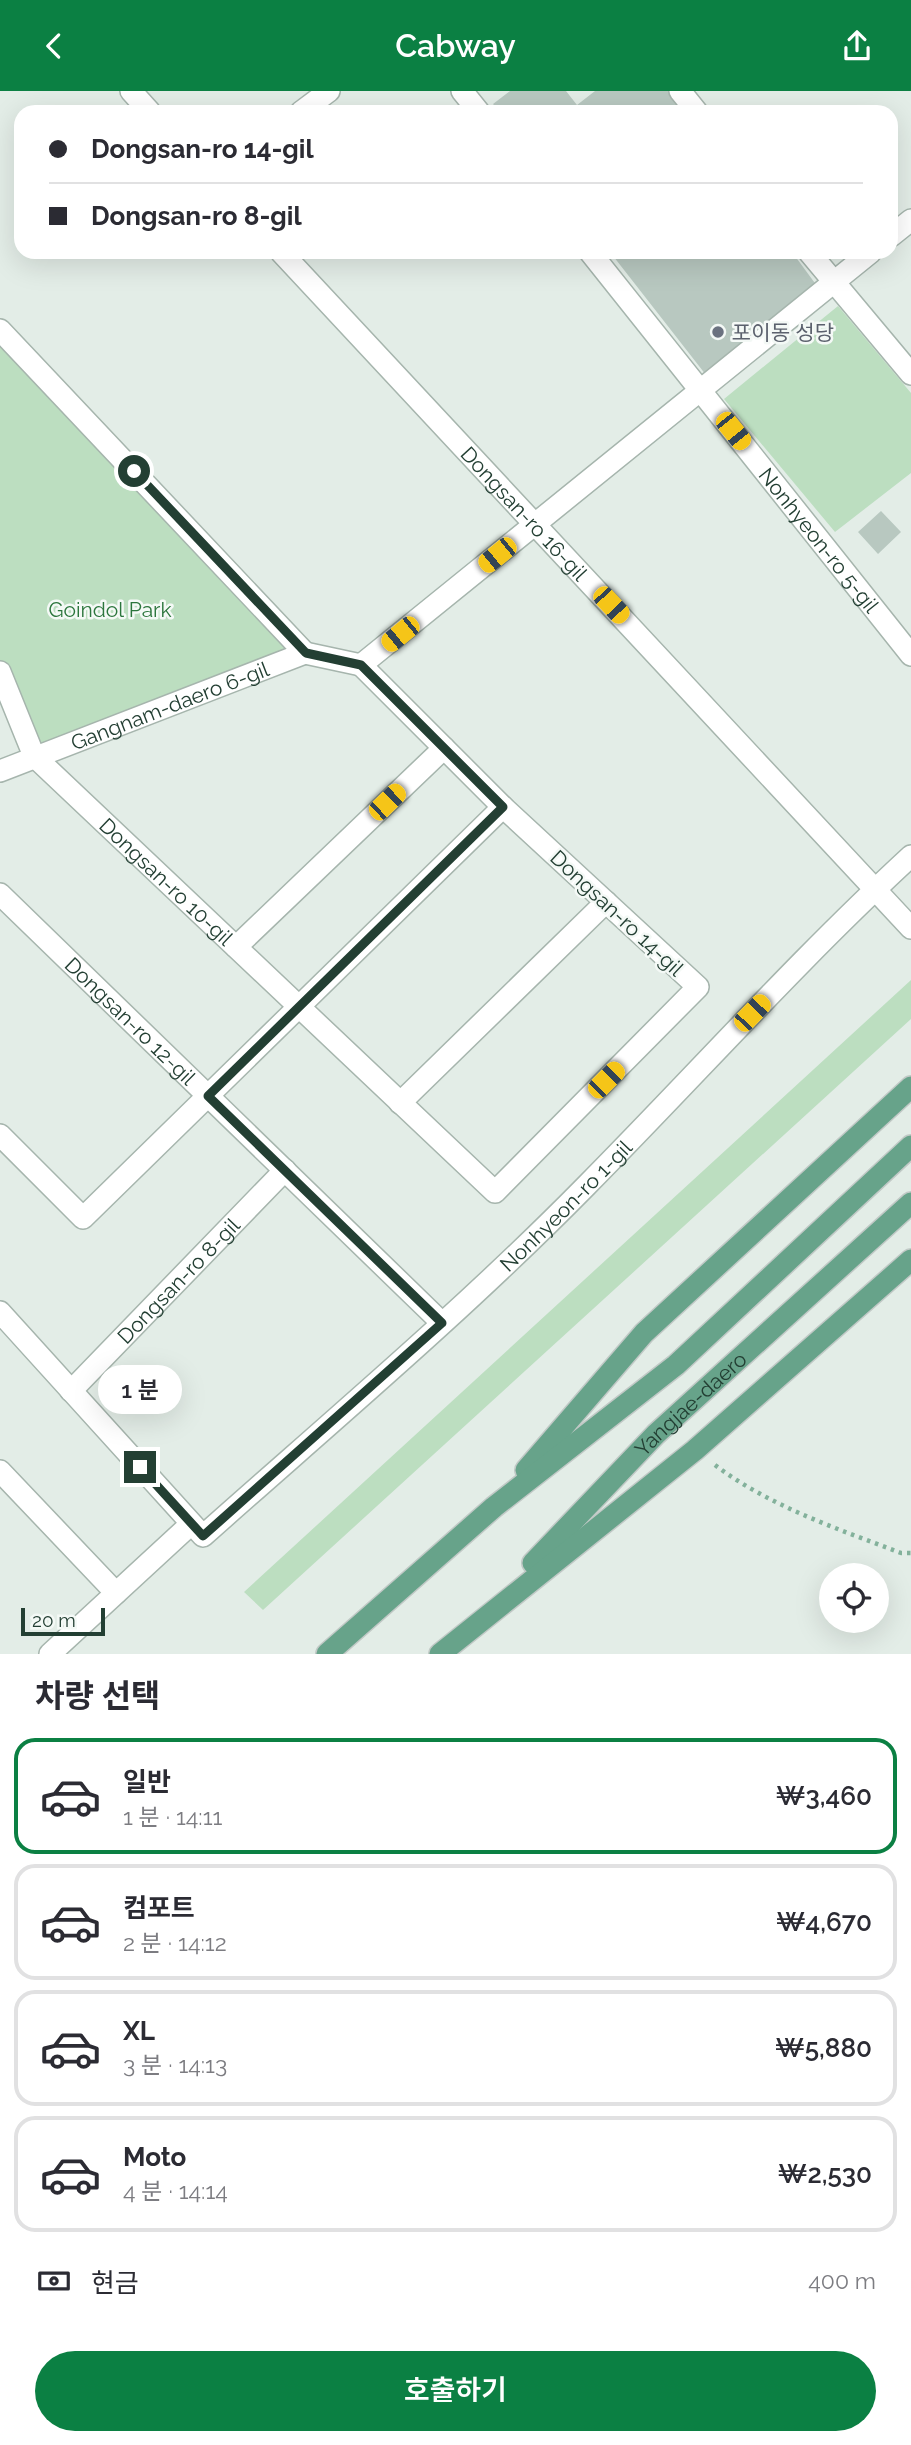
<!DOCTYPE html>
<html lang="ko">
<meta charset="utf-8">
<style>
:root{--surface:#fff;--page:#f2f2f3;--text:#2b2b33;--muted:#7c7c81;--line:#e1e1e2;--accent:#0b8043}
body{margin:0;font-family:Raleway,"Noto Sans KR",sans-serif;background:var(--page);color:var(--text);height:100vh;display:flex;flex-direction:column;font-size:26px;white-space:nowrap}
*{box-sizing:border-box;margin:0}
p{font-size:23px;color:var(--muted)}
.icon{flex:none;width:38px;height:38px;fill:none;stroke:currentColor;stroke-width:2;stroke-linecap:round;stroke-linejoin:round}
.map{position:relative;height:1563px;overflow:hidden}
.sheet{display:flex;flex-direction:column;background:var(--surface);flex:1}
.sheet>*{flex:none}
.hud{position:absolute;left:14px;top:14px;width:884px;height:154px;border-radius:21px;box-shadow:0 7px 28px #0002;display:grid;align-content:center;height:154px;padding:0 35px;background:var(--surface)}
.fabs{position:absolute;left:819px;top:1472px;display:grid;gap:14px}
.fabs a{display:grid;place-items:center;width:70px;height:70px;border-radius:50%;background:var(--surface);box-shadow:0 7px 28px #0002;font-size:35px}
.scale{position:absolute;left:21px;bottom:18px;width:84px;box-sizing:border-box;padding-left:7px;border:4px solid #233f33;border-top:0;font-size:19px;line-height:24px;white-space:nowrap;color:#233f33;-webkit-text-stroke:5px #f4f9f6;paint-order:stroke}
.end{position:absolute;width:32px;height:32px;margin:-16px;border:9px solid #233f33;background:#fff;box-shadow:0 0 0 4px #fff}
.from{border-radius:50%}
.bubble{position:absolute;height:49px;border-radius:24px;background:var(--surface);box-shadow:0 7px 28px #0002;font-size:23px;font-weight:600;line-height:49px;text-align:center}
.car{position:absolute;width:21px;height:42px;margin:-21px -10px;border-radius:9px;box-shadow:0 0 5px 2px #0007;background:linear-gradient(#f5c518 24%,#345 0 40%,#f5c518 0 76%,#345 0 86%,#f5c518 0)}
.hud b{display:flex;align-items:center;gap:24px;height:66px;font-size:26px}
.hud b+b{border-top:2px solid var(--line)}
.hud i{width:18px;height:18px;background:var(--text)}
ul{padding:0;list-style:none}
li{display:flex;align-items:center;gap:21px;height:116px;margin:0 14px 10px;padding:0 21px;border:4px solid var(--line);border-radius:21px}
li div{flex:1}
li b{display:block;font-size:26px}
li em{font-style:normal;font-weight:600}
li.active{border-color:var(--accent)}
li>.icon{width:63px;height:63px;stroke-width:1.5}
h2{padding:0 35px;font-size:32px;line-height:84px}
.pay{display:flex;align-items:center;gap:18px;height:77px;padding:0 35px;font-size:26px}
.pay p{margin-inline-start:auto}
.primary-button{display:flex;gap:14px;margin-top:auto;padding:14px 35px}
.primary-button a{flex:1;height:80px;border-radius:42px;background:var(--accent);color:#fff;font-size:28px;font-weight:600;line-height:80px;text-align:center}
header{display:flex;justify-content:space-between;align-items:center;height:91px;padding:0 35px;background:var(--accent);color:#fff;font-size:32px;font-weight:600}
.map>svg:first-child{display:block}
</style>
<header><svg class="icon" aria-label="back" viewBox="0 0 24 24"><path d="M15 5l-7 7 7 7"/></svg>Cabway<svg class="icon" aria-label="share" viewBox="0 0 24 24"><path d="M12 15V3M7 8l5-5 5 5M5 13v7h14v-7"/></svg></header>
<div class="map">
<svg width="911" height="1563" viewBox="0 0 911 1563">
<rect width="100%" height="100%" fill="#e3ede7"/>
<path fill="#bcdec0" d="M838,215L911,302V382L835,441L724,308Z
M0,239L305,562L34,665L0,581Z
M911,889V928L263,1519L244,1501Z"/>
<path fill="#b8c8c0" d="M510,0H566L577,14L595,0H671L687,21H500L493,13Z
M610,161H792L820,199L706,284Z
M881,420L901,441L878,463L858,441Z"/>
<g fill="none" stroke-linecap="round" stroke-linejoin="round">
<defs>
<g id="minor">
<path d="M131,0L150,21"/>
<path d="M462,0L479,21"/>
<path d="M680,0L697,21"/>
<path d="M301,21L329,0"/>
<path d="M891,145L911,129"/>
<path id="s1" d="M281,161L911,837"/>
<path id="s2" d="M590,161L911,564"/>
<path d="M809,161L911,283"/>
<path d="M0,239L305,562"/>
<path d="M305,562L361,574"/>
<path d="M361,574L871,161"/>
<path id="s3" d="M0,581L34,665L495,1101L698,896L503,716L361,574"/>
<path id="s4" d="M0,680L305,562"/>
<path id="s5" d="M0,803L442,1232"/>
<path d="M236,856L444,657"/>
<path d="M400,1012L606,811"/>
<path d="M0,1044L83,1127L503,716"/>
<path id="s6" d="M0,1221L203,1445C331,1331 464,1219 585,1096C694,986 797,870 911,765"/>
<path id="s7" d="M71,1300L285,1079"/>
<path d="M0,1380L116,1502"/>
<path d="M50,1563L191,1433"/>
</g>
<g id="major">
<path d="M526,1379L644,1242L911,996"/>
<path id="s8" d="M533,1472L656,1343L911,1112"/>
<path d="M327,1563L494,1416L676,1274L911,1055"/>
<path d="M440,1563L695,1359L911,1169"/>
</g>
</defs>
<use href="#minor" stroke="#a6b5ad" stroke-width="24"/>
<use href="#major" stroke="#c1c9c6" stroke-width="24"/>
<path stroke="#83b19b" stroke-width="4.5" stroke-dasharray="3.5 5" stroke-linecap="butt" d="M715,1374C769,1415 838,1438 901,1462H911"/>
<use href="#minor" stroke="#fff" stroke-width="21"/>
<use href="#major" stroke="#67a38a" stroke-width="21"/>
</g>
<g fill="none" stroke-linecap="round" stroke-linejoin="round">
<path stroke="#233f33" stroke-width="9" d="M134,380L306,562L361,574L503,716L208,1005L442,1232L203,1445L140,1376"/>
</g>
<circle fill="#6b7280" stroke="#f4f9f6" stroke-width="2.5" cx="718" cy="241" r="7"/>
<g text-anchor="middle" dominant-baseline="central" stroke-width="5" stroke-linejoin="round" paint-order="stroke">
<g font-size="21" fill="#5b616d" stroke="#f4f9f6" text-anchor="start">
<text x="732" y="241">포이동 성당</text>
</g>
<g font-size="21" fill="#233f33" stroke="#f4f9f6">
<text stroke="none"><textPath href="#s1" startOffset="357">Dongsan-ro 16-gil</textPath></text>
<text stroke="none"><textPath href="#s2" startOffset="368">Nonhyeon-ro 5-gil</textPath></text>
<text stroke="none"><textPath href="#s4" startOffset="182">Gangnam-daero 6-gil</textPath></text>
<text stroke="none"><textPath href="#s3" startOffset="273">Dongsan-ro 10-gil</textPath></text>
<text transform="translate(617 822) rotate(43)">Dongsan-ro 14-gil</text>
<text stroke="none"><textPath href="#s5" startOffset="182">Dongsan-ro 12-gil</textPath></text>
<text stroke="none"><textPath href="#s6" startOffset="793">Nonhyeon-ro 1-gil</textPath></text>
<text stroke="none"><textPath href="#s7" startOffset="154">Dongsan-ro 8-gil</textPath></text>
<text stroke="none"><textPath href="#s8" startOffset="224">Yangjae-daero</textPath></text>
</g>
<g font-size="21" fill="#2c763d" stroke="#f4f9f6">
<text x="110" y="518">Goindol Park</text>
</g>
</g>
</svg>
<div class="fabs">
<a><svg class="icon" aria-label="locate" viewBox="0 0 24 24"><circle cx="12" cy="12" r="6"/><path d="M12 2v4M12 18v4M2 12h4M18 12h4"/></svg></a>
</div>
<div class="scale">20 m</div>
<i class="end from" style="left:134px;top:380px"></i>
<i class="end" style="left:140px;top:1376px"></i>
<div class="bubble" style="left:98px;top:1274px;width:84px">1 분</div>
<i class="car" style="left:733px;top:340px;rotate:141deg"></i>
<i class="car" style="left:497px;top:464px;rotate:231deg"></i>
<i class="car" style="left:611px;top:514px;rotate:137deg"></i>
<i class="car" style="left:400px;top:543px;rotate:231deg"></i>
<i class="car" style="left:387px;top:711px;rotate:46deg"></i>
<i class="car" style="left:752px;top:922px;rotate:44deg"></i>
<i class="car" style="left:606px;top:989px;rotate:45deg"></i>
<div class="hud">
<b><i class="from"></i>Dongsan-ro 14-gil</b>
<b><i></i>Dongsan-ro 8-gil</b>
</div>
</div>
<section class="sheet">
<h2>차량 선택</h2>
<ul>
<li class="active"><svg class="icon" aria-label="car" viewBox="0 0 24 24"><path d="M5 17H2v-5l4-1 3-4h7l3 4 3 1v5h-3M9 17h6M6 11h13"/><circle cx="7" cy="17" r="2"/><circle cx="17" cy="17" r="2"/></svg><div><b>일반</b><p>1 분 · 14:11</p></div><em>₩3,460</em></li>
<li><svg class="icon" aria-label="car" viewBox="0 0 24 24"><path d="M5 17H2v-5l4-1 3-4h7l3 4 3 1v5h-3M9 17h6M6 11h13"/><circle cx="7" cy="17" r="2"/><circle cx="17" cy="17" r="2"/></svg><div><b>컴포트</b><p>2 분 · 14:12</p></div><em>₩4,670</em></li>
<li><svg class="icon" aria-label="car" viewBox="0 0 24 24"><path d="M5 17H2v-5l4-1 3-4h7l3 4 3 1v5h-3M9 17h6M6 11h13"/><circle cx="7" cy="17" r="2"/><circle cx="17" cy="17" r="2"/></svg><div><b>XL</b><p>3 분 · 14:13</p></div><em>₩5,880</em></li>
<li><svg class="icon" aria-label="car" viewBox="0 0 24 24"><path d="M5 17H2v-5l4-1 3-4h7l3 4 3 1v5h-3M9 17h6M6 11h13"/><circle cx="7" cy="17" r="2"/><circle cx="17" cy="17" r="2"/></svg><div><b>Moto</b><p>4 분 · 14:14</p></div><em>₩2,530</em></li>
</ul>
<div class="pay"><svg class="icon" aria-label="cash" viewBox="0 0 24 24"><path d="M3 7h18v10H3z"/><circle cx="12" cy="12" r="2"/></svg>현금<p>400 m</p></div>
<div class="primary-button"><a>호출하기</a></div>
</section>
